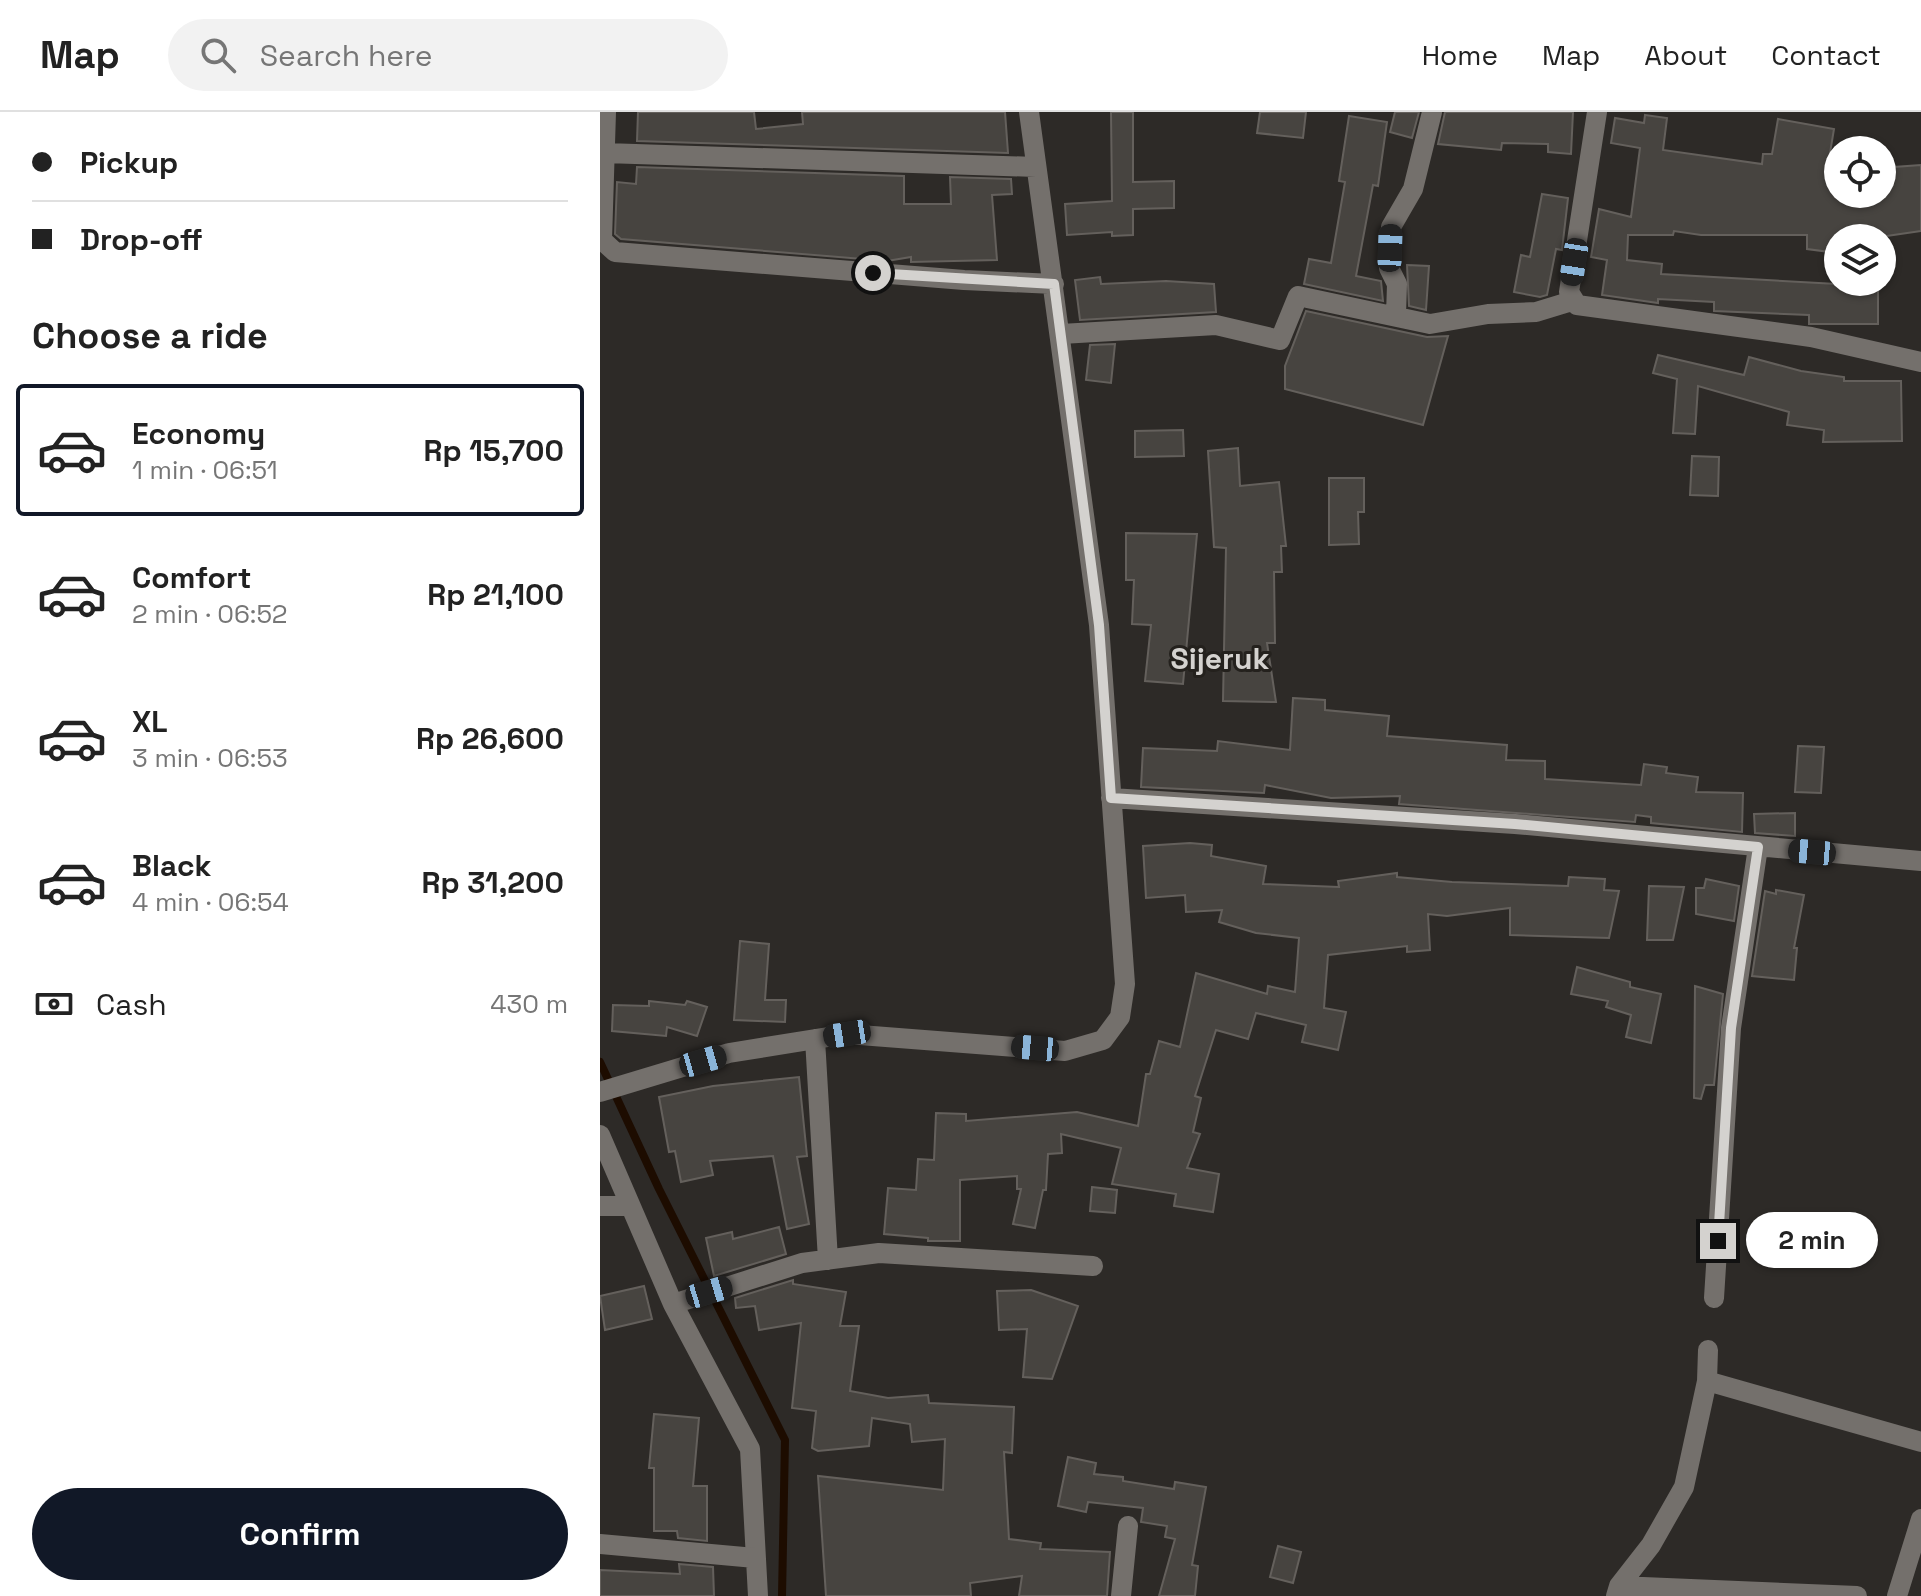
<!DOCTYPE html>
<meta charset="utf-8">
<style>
:root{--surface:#fff;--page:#f2f2f2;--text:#222;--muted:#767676;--line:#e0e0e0;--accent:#111827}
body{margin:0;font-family:"Space Grotesk",sans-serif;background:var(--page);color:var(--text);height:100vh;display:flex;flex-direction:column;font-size:30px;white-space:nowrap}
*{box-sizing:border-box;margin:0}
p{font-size:26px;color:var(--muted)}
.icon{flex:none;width:44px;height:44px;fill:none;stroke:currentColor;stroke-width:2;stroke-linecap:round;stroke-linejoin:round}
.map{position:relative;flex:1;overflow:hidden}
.details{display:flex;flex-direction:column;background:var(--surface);width:600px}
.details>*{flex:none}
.hud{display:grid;align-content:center;height:176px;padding:0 32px;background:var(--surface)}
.controls{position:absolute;left:1224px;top:24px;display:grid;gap:16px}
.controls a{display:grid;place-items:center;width:72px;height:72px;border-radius:50%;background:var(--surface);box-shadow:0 2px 6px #0004;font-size:40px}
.end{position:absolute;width:36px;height:36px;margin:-18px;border:10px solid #d4d2cf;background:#111;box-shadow:0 0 0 4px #111}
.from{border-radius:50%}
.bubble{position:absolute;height:56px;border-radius:28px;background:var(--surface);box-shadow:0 2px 6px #0004;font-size:26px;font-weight:700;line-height:56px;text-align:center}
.car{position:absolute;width:24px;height:48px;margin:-24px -12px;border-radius:10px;box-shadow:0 0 6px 2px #0007;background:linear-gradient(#222 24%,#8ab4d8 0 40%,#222 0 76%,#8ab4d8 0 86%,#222 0)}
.hud b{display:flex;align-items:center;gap:28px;height:76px;font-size:30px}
.hud b+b{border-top:2px solid var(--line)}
.hud i{width:20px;height:20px;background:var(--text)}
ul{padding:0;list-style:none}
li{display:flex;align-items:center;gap:24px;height:132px;margin:0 16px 12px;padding:0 16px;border:4px solid transparent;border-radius:8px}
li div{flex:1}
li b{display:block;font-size:30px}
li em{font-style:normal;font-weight:700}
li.current{border-color:var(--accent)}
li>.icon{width:72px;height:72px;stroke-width:1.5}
h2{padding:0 32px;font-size:36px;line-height:96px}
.pay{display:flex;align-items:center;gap:20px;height:88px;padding:0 32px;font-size:30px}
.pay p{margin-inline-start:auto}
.primary-button{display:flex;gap:16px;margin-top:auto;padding:16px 32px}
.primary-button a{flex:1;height:92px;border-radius:48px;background:var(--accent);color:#fff;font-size:32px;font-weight:700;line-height:92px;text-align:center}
header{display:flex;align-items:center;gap:48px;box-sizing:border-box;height:112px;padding:0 40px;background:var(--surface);border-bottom:2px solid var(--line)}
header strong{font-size:38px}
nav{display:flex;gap:44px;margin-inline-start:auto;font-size:28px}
.search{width:560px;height:72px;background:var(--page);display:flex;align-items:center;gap:20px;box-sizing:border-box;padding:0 28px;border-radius:44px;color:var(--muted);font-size:30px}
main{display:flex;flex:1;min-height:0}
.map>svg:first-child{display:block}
</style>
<header>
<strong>Map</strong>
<div class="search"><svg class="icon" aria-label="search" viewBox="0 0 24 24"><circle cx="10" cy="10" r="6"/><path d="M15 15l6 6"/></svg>Search here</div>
<nav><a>Home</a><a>Map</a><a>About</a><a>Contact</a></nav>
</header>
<main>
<section class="details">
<div class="hud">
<b><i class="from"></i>Pickup</b>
<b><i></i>Drop-off</b>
</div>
<h2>Choose a ride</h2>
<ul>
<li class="current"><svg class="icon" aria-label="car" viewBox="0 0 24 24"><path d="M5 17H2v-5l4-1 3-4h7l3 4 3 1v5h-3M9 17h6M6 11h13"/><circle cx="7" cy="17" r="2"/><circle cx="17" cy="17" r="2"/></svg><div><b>Economy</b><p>1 min · 06:51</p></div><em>Rp 15,700</em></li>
<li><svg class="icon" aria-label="car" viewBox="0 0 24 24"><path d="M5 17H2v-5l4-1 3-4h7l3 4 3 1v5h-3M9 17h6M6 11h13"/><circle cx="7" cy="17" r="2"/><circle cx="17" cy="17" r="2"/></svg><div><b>Comfort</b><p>2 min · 06:52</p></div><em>Rp 21,100</em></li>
<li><svg class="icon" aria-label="car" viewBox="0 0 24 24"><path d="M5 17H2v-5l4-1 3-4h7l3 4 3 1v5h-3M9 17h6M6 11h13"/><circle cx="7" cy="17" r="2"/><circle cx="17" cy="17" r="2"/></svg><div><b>XL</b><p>3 min · 06:53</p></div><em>Rp 26,600</em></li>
<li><svg class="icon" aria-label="car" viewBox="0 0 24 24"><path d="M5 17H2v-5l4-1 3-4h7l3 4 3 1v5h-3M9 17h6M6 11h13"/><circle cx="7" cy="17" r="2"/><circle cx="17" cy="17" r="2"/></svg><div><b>Black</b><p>4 min · 06:54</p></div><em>Rp 31,200</em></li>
</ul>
<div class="pay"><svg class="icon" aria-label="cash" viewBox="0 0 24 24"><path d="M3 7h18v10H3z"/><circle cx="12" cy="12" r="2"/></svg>Cash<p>430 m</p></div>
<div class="primary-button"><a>Confirm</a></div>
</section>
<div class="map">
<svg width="1321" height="1484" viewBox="0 0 1321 1484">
<rect width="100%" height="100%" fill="#2d2a27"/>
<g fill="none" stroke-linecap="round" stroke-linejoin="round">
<path stroke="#1d0c00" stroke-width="8" d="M0,950L59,1077L185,1328L182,1484"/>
</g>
<path fill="#474440" stroke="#64605c" stroke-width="2" d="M38,0H154L156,17L203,12L202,0H405L408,41L37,29Z
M511,0H533V70L574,69V96L533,97V123L512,124V120L467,123L465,92L512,89Z
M660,0H706L703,26L657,21Z
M795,0H819L812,26L790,20Z
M845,0H973L971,42L948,40V32L902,31L901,38L838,32Z
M1045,3L1067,6L1063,38L1162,52L1163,42H1172L1178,7L1234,17L1230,41H1238V82H1282V66L1294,65V55L1321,53V119L1273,126H1238V141L1207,137V123H1101L1074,119L1073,123H1028L1027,148L1062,152L1061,162L1237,172L1278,170V212H1209V203L1114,199V190L1058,187V191L1002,183L1007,148L991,145L999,97L1031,105L1040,36L1011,31L1015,6L1044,11Z
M749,4L787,10L778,74L773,73L756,164L781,169L783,189L704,172L709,147L731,151L745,70L739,69Z
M37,55L304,64V92H351L350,65L411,67L412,82L392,83L397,148L311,150V145L287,149L21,127L15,122L17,70L36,72Z
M942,82L968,86L962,138L956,137L947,183L940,185L914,180L921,143L930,145Z
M807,153L829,154L826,198L809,194Z
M500,165L501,172L566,169L614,172L616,200L480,208L475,168Z
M706,199L827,225L848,224L823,313L685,277V254Z
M515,232L511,271L486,268L490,233Z
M1058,243L1144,263L1149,245L1201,259L1244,265V269H1301L1302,329L1223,330L1224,318L1187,313L1189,300L1098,274L1095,322L1073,321L1077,267L1053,261Z
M583,318L584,344L535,345V319Z
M638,336L640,374L679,370L686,434H681L682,460H674L675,531H667L676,590L623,589L626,436L614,435L608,339Z
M1092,344L1119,345L1118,384L1090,383Z
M729,366H764V400H758L759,432L729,433Z
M526,421L597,422L583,572L545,569L551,513L532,512L534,468H526Z
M693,586L725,588V598L789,604L787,624L907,633L906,648L945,649V667L1041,673L1044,652L1067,655L1066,661L1098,665L1096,680L1143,681L1142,720L1051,711V705L1036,703L1035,710L799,692L800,684L731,686L665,673L664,681L541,675L543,636L617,639L618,629L690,638Z
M1198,634L1224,635L1221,681L1195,680Z
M1195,701V724L1155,721L1154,702Z
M590,731L612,733L611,744L666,754L663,772L739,775L738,769L797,761V765L852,770L968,774L969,765L1005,767L1004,778L1019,779L1009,826L910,823V796L847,804L828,802L830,838L807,840V834L728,843L724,896L746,900L738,938L702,930L706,913L656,901L648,927L616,918L595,984L601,986L593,1020L600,1022L587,1056L619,1062L613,1100L574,1094L576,1082L512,1072L521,1036L461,1022L462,1041L448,1042L446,1078H443L435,1116L413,1112L421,1077H417V1064L360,1068V1129H328V1126L284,1122L288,1076L316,1078L318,1047L334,1048L336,1001L366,1002V1009L477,1000L538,1014L546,962H550L559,929L580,935L596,861L667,882L668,874L695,880L699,826L656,821L619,810L622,798L586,800L585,783L546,786L543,734Z
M1106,767L1139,774L1134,809L1096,802V776H1104Z
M1049,774L1084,775L1073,828H1047Z
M1176,778L1204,783L1194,836H1197L1194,868L1152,864L1165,779L1176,782Z
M140,829L169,832L165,888H186L185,910L134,908Z
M977,855L1030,870V875L1061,882L1051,931L1026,925L1031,903L1006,895L1008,889L971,882Z
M1095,874L1123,882L1114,973H1105L1101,987L1094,986Z
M49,889L85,893L87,889L107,895L97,924L67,915L66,924L12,919L13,893L49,894Z
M199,965L207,1044L197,1045L209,1112L187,1117L173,1044L110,1049L113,1063L81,1070L75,1039L69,1040L59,985L113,974Z
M492,1075L517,1078L515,1101L490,1099Z
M179,1115L186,1142L114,1164L106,1126L132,1120L133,1127Z
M193,1168V1172L246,1180L240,1214H259L250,1279L288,1286L328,1283L329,1291L414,1295L412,1341L404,1340L409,1427L441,1431L440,1437L510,1440L507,1484H419L422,1464L370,1471L371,1484H226L218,1364L343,1378L345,1327L312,1330L310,1312L272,1306L269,1334L218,1339L212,1336L216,1299L192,1296L201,1211L159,1218L155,1194L136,1196L135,1186Z
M44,1174L52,1207L5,1218L0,1184Z
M431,1178L478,1194L452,1267L423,1265L427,1217L399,1218L397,1179Z
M54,1302L99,1306L93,1374H107V1429L78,1426L77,1419H54V1356H49Z
M468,1345L496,1351L494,1362L523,1365V1369L574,1377L575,1370L606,1375L592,1453L598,1454L595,1484H559L575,1427L565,1425L567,1414L541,1410L543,1396L488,1390L486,1400L458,1394Z
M678,1434L701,1440L693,1471L670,1465Z
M79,1452L113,1455L114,1484H0V1458L80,1462Z"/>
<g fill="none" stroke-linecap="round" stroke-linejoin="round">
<path stroke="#74706c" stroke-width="20" d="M6,0L2,128L15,140L364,168L454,172
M997,0L969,180L977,193L1211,225L1321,250
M5,41L436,55
M796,203L797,172L789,156L791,115L813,77L832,0
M461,222L616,213L680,228L698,184L830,212L888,202L936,200L972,189
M511,686L915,712L1321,749
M215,927L228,1148
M0,980L129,941L247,922L465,939L503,928L520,905L525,872L499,513L429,0
M0,1023L73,1192L150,1337L158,1484
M0,1094H28
M1114,1186L1131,916L1158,735
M73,1192L202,1151L279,1141L493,1154
M1107,1269L1321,1330
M0,1432L155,1446
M1019,1474L1257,1484
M521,1484L528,1414
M1016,1484L1019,1474L1051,1433L1084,1375L1107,1269L1108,1238
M1297,1484L1321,1407"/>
</g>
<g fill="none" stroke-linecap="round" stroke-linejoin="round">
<path stroke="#d4d2cf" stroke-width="10" d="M273,161L454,172L499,513L511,686L915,712L1158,735L1131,916L1118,1129"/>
</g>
<g text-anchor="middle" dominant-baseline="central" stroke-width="6" stroke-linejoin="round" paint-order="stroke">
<g font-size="30" font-weight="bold" fill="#d4d2cf" stroke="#24211d">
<text x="620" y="546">Sijeruk</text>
</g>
</g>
</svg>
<div class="controls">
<a><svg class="icon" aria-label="locate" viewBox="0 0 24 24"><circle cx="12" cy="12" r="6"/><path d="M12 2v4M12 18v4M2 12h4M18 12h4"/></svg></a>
<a><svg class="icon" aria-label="layers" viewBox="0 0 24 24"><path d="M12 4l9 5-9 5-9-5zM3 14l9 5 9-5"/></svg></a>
</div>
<i class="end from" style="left:273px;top:161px"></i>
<i class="end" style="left:1118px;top:1129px"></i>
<div class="bubble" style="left:1146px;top:1100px;width:132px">2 min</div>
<i class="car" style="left:790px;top:136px;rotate:2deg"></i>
<i class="car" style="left:974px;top:150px;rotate:189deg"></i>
<i class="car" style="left:1212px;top:740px;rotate:275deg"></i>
<i class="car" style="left:247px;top:922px;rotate:261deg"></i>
<i class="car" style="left:435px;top:936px;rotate:275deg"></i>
<i class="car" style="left:103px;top:949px;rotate:74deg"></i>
<i class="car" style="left:109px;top:1180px;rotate:73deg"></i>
</div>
</main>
